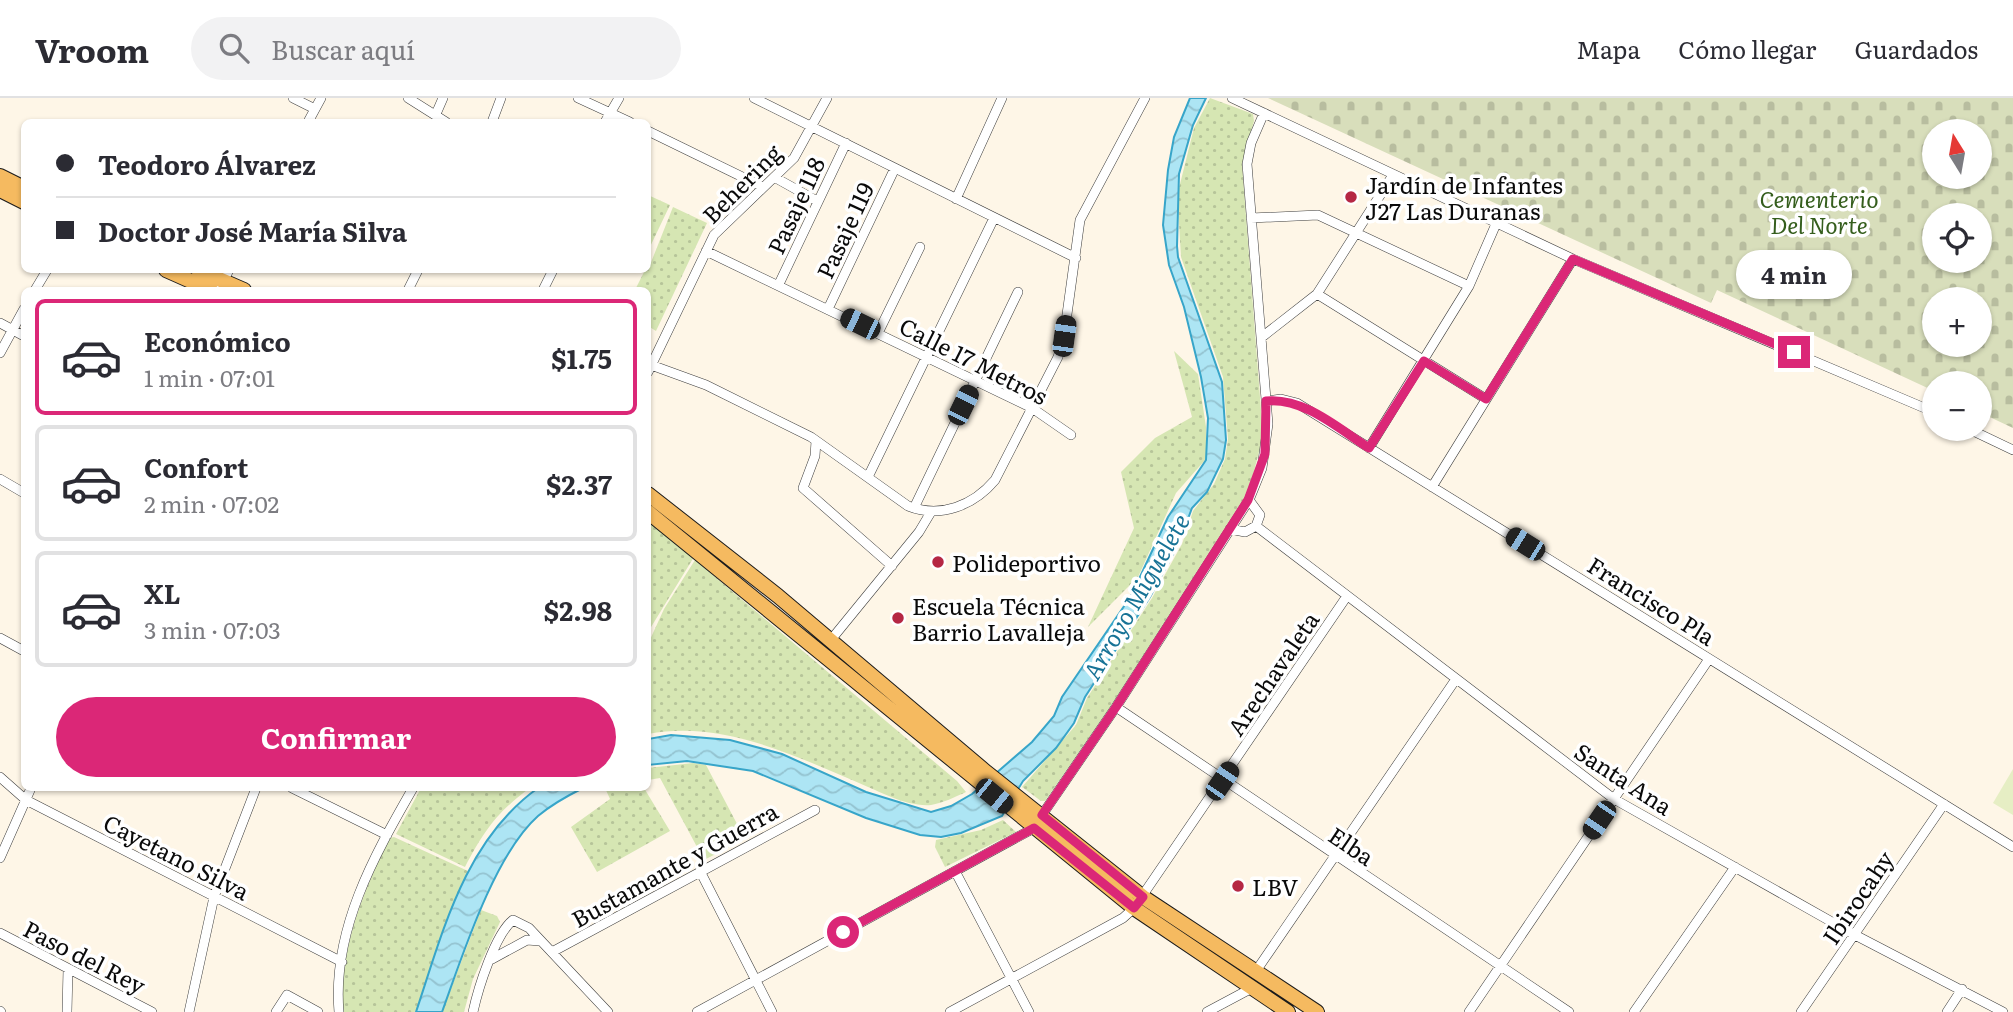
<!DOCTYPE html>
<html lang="es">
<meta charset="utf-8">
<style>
:root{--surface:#fff;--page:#f2f2f3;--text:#2b2b33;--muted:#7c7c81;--line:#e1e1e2;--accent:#db2777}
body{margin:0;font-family:Literata,serif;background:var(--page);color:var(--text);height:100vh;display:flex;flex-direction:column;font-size:26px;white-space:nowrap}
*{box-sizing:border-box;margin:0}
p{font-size:23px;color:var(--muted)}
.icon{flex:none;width:38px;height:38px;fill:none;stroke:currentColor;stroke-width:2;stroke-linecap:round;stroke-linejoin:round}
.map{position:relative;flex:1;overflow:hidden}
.side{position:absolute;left:21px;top:189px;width:630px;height:504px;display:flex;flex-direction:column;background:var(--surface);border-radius:10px;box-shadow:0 2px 5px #0004}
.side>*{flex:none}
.top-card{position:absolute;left:21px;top:21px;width:630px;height:154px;border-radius:10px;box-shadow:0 2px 5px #0004;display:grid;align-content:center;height:154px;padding:0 35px;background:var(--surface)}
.needle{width:46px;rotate:349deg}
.controls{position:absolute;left:1922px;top:21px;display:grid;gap:14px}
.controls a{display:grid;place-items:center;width:70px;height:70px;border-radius:50%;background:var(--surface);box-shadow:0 2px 5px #0004;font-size:35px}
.end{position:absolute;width:32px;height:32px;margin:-16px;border:9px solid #db2777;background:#fff;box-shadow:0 0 0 4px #fff}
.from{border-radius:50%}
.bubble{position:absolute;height:49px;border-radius:24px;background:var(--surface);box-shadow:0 2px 5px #0004;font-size:23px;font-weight:700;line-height:49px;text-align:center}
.car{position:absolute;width:21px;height:42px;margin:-21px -10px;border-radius:9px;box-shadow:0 0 5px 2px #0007;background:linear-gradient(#222 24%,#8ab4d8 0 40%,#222 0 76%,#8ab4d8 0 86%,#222 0)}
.top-card b{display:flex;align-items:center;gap:24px;height:66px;font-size:26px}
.top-card b+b{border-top:2px solid var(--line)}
.top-card i{width:18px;height:18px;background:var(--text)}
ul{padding:12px 0 0;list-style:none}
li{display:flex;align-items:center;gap:21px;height:116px;margin:0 14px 10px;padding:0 21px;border:4px solid var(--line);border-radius:10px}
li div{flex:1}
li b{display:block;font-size:26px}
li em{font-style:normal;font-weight:700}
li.on{border-color:var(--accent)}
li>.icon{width:63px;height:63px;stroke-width:1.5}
.cta{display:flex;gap:14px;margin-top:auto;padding:14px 35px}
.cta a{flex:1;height:80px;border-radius:42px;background:var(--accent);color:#fff;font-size:28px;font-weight:700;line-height:80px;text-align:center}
header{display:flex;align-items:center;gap:42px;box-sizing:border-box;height:98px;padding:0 35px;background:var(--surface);border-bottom:2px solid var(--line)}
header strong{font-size:33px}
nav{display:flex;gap:38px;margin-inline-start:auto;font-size:24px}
.search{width:490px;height:63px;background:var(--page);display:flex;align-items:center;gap:18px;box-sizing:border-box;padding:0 24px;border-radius:38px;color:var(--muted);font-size:26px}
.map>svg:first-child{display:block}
</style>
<header>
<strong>Vroom</strong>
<div class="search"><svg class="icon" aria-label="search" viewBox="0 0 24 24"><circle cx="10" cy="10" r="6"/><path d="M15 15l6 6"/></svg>Buscar aquí</div>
<nav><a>Mapa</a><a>Cómo llegar</a><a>Guardados</a></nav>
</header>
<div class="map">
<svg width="2013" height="914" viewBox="0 0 2013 914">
<defs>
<pattern id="grass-dots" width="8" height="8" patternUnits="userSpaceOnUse" patternTransform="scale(1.75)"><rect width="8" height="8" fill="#d6e6b3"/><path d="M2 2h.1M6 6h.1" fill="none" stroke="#b6c499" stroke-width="1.8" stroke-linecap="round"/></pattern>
<pattern id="cemetery-stones" width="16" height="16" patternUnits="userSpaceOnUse" patternTransform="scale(1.75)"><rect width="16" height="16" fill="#d8debb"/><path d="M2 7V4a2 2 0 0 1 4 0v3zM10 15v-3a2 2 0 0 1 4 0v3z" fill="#b8bd9f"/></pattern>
<pattern id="water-waves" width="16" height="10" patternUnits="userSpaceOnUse" patternTransform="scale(1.75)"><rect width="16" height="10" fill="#ade5f4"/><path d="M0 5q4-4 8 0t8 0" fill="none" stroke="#94c3d0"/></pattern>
</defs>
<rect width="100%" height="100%" fill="#fef6e7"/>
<path fill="url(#grass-dots)" d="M1210,0L1253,16L1254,23L1242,66L1263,338L1252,381L1244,400L1110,609L1045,703H1041L1022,689L1076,627L1087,600L1152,500L1182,446L1193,413L1214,386L1225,361L1228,341L1223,279L1181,159L1179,125V90L1194,30Z
M648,97L670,107L648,153Z
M673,109L707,125L656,233L648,228V192H635L645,172H648Z
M1174,253L1198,276L1206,329V361L1176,395L1138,479L1088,529L1134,430L1121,374L1155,340L1192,319Z
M648,422L694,459L648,534Z
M695,462L957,683L966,694C955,699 943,705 931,707C907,709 881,694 859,685C793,657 722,622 648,636V546L664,511Z
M693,665L706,667L745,741L704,762L660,680L648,682V670Z
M421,690H530C497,714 484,733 465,769L396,736Z
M605,690H644L670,733L597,774L571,729L610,701Z
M1003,722L1016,734L945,769L935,749L936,742L981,732Z
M394,739L468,773L416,914H342C340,851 362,795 390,740Z
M481,812L497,818L500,824L473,881L464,914H442Z"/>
<path fill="url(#cemetery-stones)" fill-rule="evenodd" d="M1268,0H2013V330L1979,314V285H1934V293L1717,192L1711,205ZM1934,33H1979V79H1934ZM1934,117H1979V163H1934ZM1934,201H1979V247H1934Z"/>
<path fill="#e6eec4" d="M2013,671V717L1993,705Z"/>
<path fill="url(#water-waves)" stroke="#37a5c9" stroke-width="2" d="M1190,0H1206L1193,27L1179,76L1177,148L1178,159L1222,284L1226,342L1223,361L1207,394L1192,410L1179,445L1150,499L1085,599L1074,625L1056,650L1023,683L1002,718L961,735L941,739L920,737L866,720L753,673L687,663L648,667V641L671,637L730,642L782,656L866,694L931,714L951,708L972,696L1032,644L1054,618L1062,599L1131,498L1168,419L1206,362L1208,320L1201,279L1184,209L1169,167L1163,127L1168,72L1174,39Z
M538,690H583C567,698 552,706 538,718C494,757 462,859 442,914H416C443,833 465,742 538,690Z"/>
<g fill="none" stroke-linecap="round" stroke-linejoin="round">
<defs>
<path id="street" d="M293,0L315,11
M408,0L446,24
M578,0L630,24
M754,0L1076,160
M1232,0L1573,161L1934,314
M436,16L443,0
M308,24L321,0
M492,24L501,0
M605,24L619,0
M648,33L763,89
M774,79L817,103
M956,101L1002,0
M1251,120L1318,117L1469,188
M706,153L1032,310L1071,337
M779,186L846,45
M35,192L47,172
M218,192L229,172
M408,192L418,172
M543,192L553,172
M1317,196L1486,301
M828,211L895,70
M0,225L24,238
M878,235L920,149
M1262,239L1317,196L1393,77
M0,255L24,211
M651,267L706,287L811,339L908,408C941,421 974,407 995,382L1058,259L1064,238L1080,122L1145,0
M648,274L714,137L794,60L827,0
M1266,303L1281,301L1297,305L2013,749
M1969,331L2013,352
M816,343L815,358L803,390L892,468
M1369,350L1469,188L1496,126
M868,379L994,120
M0,381L24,395
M1432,389L1573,161
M914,410L1018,194
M1256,428L1614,701L1855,837L2003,914
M1230,431L1245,434L1256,428L1260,417L1249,402
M0,540L24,553
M830,543L919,434L931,414
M1116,609L1569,914
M0,679L26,702L342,864
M292,690L387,737
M1042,717L1116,609L1249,402L1262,370L1268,326L1247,66L1251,45L1264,15
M0,760L31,690
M700,773L772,914
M955,773L1029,914
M0,835L152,914
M552,854L815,712
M492,861L527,842L540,843
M1256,873L1456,581
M0,913L1,914
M67,914L68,871
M189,914L214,799L256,690
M276,914L287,897L318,914
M339,914C332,832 374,758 413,690
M473,914C478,891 495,836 513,822L529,830L608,914
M697,914L1034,730
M950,914L1123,820L1134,810L1347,498
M1207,914L1252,890
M1469,914L1709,561
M1634,914L1735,769
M1801,914L1944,706
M1947,914L1962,891"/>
<path id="primary" d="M0,78L24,90
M0,92L24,104
M166,172L211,192
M198,172L244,192
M648,396L778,498L986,674L1143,799L1317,914
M648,414L1134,810L1288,914"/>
</defs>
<use href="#street" stroke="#3d3d3d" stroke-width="10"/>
<use href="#primary" stroke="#1b1b1b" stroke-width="16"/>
<use href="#street" stroke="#fff" stroke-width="9"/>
<use href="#primary" stroke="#f5ba60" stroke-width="14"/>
</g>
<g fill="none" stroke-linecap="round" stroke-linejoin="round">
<path stroke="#db2777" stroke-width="9" d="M843,834L1034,730L1134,810L1143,799L1042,717L1116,609L1248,402L1265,356L1266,303C1304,299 1339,331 1369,350L1424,263L1486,301L1573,161L1794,254"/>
</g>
<g fill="#b52744" stroke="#fff" stroke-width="2.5">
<circle cx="1351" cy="99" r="7"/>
<circle cx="938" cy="464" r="7"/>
<circle cx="898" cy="520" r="7"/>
<circle cx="1238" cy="788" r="7"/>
</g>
<g text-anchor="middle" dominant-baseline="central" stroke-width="7" stroke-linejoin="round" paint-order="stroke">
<g font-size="23" fill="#0a0a0a" stroke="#fff">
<text transform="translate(741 85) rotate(-45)">Behering</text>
<text transform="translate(795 107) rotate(-65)">Pasaje 118</text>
<text transform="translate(844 132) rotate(-65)">Pasaje 119</text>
<text transform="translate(974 262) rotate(27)">Calle 17 Metros</text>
<text transform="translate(1652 502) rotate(32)">Francisco Pla</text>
<text transform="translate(1272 575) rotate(-56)">Arechavaleta</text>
<text transform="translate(1624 680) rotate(33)">Santa Ana</text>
<text transform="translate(1352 747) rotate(34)">Elba</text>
<text transform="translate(177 758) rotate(27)">Cayetano Silva</text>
<text transform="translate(674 766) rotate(-29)">Bustamante y Guerra</text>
<text transform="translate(1857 799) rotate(-56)">Ibirocahy</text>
<text transform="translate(85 858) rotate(27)">Paso del Rey</text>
</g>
<g font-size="23" fill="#0a0a0a" stroke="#fff" text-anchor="start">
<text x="1365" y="86">Jardín de Infantes<tspan x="1365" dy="26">J27 Las Duranas</tspan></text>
<text x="952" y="464">Polideportivo</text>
<text x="912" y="507">Escuela Técnica<tspan x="912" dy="26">Barrio Lavalleja</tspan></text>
<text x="1252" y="788">LBV</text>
</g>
<g font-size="23" font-style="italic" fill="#355e1d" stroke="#fff">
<text x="1819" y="100">Cementerio<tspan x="1819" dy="26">Del Norte</tspan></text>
</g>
<g font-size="24" font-style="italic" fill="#187396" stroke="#fff">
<text transform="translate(1135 498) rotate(-60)">Arroyo Miguelete</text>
</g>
</g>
</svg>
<div class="controls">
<a><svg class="needle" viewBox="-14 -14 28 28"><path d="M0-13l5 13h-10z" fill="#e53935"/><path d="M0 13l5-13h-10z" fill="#7c7c81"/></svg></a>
<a><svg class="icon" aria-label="locate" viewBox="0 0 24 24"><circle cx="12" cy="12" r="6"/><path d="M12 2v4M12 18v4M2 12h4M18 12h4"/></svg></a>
<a>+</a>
<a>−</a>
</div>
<i class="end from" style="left:843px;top:834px"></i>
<i class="end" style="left:1794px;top:254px"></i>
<div class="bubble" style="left:1736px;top:152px;width:116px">4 min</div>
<i class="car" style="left:860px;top:226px;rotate:296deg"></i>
<i class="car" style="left:1064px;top:238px;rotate:8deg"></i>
<i class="car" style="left:963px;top:307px;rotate:26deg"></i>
<i class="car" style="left:1525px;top:446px;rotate:302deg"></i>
<i class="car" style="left:1222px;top:683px;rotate:34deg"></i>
<i class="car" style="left:994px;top:698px;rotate:129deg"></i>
<i class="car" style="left:1599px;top:722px;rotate:214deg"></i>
<div class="top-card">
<b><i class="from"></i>Teodoro Álvarez</b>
<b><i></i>Doctor José María Silva</b>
</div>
<section class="side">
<ul>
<li class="on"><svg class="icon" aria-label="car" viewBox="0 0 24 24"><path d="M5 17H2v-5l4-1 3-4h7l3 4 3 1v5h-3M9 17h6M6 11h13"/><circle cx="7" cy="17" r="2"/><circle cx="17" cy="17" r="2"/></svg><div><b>Económico</b><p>1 min · 07:01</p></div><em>$1.75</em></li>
<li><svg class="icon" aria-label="car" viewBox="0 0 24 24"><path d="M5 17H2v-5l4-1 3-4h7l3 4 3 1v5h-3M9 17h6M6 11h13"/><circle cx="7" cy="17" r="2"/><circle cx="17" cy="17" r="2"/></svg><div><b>Confort</b><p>2 min · 07:02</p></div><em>$2.37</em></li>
<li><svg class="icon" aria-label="car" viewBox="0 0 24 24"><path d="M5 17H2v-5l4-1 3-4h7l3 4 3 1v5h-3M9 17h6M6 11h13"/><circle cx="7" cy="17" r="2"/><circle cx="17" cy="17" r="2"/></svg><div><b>XL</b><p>3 min · 07:03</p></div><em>$2.98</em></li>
</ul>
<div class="cta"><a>Confirmar</a></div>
</section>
</div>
